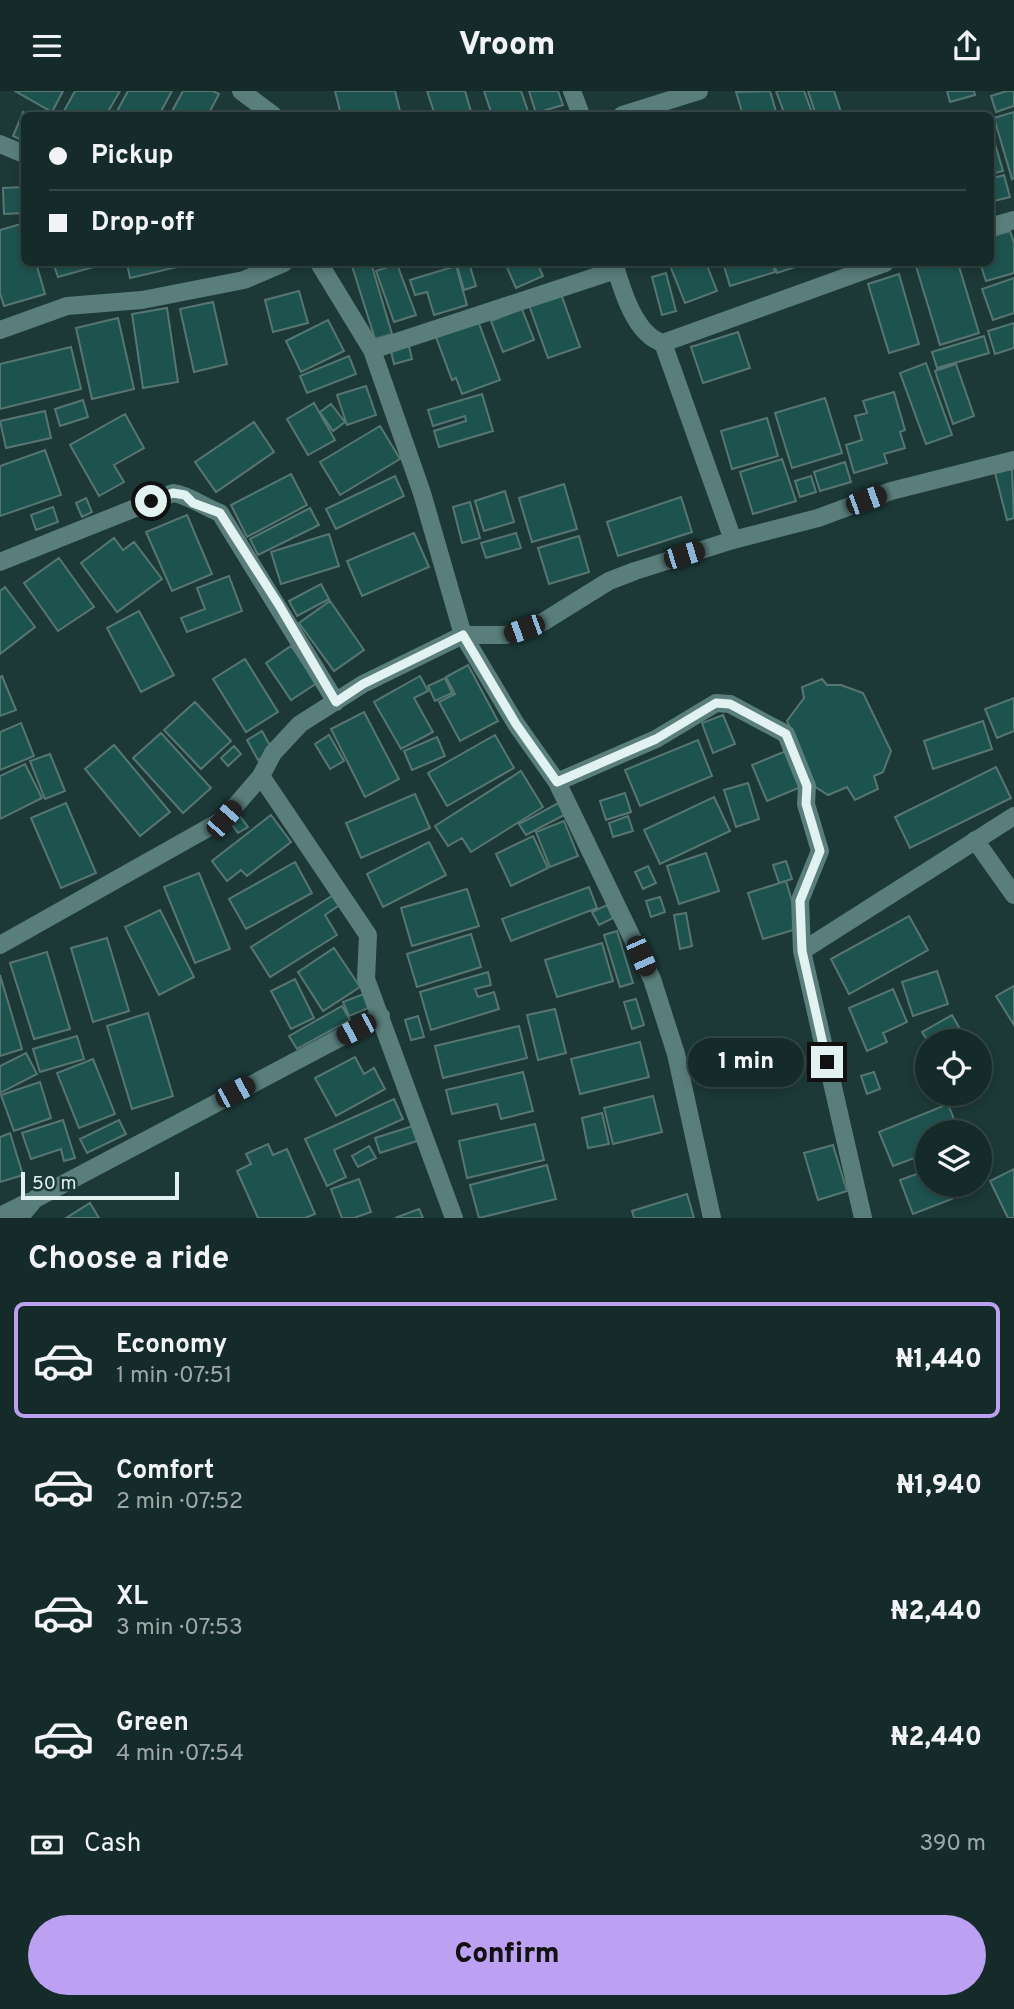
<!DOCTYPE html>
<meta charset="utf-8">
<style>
:root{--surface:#152b29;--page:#1e3331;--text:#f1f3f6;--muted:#9da7a8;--line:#344746;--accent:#bca0f2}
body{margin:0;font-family:Overpass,sans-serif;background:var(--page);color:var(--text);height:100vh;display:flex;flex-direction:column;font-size:26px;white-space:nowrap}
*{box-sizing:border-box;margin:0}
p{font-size:23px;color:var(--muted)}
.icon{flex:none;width:38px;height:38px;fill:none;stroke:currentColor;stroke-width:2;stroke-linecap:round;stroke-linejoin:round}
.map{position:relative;height:1127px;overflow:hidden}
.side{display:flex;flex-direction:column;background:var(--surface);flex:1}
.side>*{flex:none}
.guide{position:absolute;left:21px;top:21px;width:973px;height:154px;border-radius:10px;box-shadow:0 4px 10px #0003,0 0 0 2px var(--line);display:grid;align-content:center;height:154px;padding:0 28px;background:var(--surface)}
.buttons{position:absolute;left:915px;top:938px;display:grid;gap:14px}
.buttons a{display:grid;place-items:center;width:77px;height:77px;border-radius:50%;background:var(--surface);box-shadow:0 4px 10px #0003,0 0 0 2px var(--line);font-size:35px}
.scale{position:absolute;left:21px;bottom:18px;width:158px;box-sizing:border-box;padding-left:7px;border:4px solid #e1f2f0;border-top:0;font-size:19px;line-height:24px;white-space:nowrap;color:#e1f2f0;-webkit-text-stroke:5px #1c3937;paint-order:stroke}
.end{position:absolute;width:32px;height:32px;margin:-16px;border:9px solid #e1f2f0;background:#111;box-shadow:0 0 0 4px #111}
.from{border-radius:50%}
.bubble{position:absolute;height:49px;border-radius:24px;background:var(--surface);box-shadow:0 4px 10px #0003,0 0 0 2px var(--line);font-size:23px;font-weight:800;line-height:49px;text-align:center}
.car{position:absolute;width:21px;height:42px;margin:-21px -10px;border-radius:9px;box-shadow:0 0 5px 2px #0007;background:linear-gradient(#222 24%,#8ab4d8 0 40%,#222 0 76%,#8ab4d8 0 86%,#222 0)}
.guide b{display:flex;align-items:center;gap:24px;height:66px;font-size:26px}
.guide b+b{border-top:2px solid var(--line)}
.guide i{width:18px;height:18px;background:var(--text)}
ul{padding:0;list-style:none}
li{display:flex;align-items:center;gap:21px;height:116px;margin:0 14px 10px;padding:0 14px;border:4px solid transparent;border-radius:10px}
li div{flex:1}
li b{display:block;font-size:26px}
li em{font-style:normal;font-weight:800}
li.active{border-color:var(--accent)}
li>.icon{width:63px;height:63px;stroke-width:1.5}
h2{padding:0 28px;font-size:32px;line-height:84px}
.pay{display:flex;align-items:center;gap:18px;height:77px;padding:0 28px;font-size:26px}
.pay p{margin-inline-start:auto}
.primary-button{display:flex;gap:14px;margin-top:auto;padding:14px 28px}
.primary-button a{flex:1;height:80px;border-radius:42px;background:var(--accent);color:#111;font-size:28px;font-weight:800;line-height:80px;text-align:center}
header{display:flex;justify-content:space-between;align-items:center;height:91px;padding:0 28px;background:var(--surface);font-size:32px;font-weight:800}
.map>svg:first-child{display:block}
</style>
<header><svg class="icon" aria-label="menu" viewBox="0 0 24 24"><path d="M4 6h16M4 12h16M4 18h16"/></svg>Vroom<svg class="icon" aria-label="share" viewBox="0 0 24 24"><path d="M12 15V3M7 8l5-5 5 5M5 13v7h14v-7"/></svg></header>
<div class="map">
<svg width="1014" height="1127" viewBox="0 0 1014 1127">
<rect width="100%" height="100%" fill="#1c3937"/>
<path fill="#1d534f" stroke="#577672" stroke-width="2" d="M15,0H63L52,21Z
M75,0H120L106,24H72L64,20Z
M128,0H172L159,24H115Z
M183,0H213L219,3L208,24H170Z
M335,0H395L400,20L382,24H341Z
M427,0H465L472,24H435Z
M484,0H521L529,23L492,24Z
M529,0H558L563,14L536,22Z
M770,0L777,24H743L736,1Z
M776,0H804L813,24H785Z
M808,0H834L842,24H816Z
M947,0H974L975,4L950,11Z
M1007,0H1014V15L996,21L991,5Z
M23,21L30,24H24V50L13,45Z
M1014,21V87L1012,88L994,27Z
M990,36L1003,80L990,83Z
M1004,84L1010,106L990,111V88Z
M24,96V122L4,123L3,97Z
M24,132V172H36L45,203L4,215L0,202V139Z
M1010,140L1014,152V182L986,190L980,172H990V146Z
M53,172H96L97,175L58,186Z
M127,172H190V173L130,187Z
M363,172H371L392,243L375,248L352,175Z
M469,172L476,195L464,199L457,174Z
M505,172H543L538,174L543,185L516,197Z
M669,172H706L717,200L685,212Z
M723,172H772L775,181L730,195Z
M774,172H797L798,175L777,182Z
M915,172H958L979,242L940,254Z
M397,173L416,224L394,231L376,180Z
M456,175L467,214L434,224L427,201L415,204L410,189Z
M666,182L676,220L662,224L652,186Z
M899,183L919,253L889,262L868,193Z
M1014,187V222L993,229L982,198Z
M299,200L308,232L273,241L265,209Z
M561,203L580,256L548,267L529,214Z
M213,211L227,273L194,281L180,218Z
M167,217L178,291L143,297L132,223Z
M522,218L534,249L503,261L491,230Z
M118,227L134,298L92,308L76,237Z
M328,229L344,260L301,281L286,250Z
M478,230L500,289L462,303L456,287L452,289L436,246Z
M1014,232V257L995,263L988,240Z
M738,241L750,277L703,292L691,256Z
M984,245L989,262L937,277L932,261Z
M408,251L412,268L394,273L390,256Z
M71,256L81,298L0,318V273Z
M349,265L356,283L307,302L300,285Z
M926,272L952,344L926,353L900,282Z
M956,273L974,325L953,333L935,280Z
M366,295L376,324L347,334L337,304Z
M894,301L905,339L900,341L905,357L884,363L887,372L854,382L846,354L862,349L855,325L867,322L863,310Z
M482,303L493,340L439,356L434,340L466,330L465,325L433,335L428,319Z
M825,307L842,362L792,377L775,322Z
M83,309L88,326L60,335L55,318Z
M314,312L335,349L308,364L287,328Z
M331,313L345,331L333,340L320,321Z
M45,320L51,347L6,357L0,330Z
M125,323L144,357L114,374L124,391L99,405L70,354Z
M767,327L778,365L732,378L721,340Z
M254,331L274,361L216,401L195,371Z
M380,335L400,368L340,404L320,371Z
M45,359L61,404L0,425V375Z
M782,368L796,410L753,423L740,381Z
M845,371L851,391L820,400L814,381Z
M1012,378L1014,427L1007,429L995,382Z
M291,383L307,414L247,446L231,414Z
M395,385L404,405L336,438L326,418Z
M811,385L816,401L800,406L795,390Z
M564,393L577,438L532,451L519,407Z
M505,400L514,431L484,440L475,410Z
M681,406L692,441L618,465L607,431Z
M86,407L92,421L82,426L76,412Z
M470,411L480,447L462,452L453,416Z
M53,416L58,431L36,439L31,424Z
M310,417L319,434L258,464L250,448Z
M187,424L212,483L172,500L146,441Z
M414,442L429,476L362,505L347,470Z
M516,442L521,457L486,467L481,452Z
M329,443L339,475L281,493L271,461Z
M579,445L589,481L549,493L538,457Z
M114,447L123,459L134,451L162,488L117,521L81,472Z
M59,467L94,516L58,540L24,492Z
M229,485L242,520L187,541L181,527L205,518L197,497Z
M321,493L329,508L297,525L289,510Z
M5,496L35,536L0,563V500Z
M330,510L364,559L334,580L299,532Z
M139,520L174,584L141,601L107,537Z
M291,555L317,592L291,609L266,572Z
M245,568L278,621L246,641L213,588Z
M468,574L498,630L460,650L439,611L455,603L446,586Z
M2,585L16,619L0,625V586Z
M420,585L428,600L414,607L433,641L401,658L374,611Z
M445,587L452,602L435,610L428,595Z
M822,588L827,594H841L863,602L891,660L883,681L874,685L878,698L855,709L847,696L828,704L814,695L787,630L804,607L802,596Z
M1014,607V640L997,647L985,618Z
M195,611L231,650L201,678L164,639Z
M364,621L399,688L365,706L331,638Z
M723,624L735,653L713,662L702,632Z
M983,630L992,658L933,678L924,650Z
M21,632L34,665L0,679V641Z
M262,640L273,660L258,669L247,649Z
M161,642L211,697L183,722L133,667Z
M329,644L344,670L330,678L315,653Z
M495,644L514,677L447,715L428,682Z
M437,646L445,665L412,679L404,660Z
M698,649L712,685L640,715L625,679Z
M114,654L170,721L140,745L85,678Z
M234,655L241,663L228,675L221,667Z
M786,660L801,696L767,710L752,674Z
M50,663L65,700L45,708L30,670Z
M25,673L42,707L0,728V685Z
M996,676L1011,707L910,757L895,726Z
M521,680L543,716L471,761L462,747L448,755L435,735Z
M748,692L759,728L736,736L724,699Z
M625,702L631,721L606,729L600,710Z
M415,703L430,737L361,767L346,732Z
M714,706L730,740L660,773L644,739Z
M562,710L568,722L526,744L519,733Z
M66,712L96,782L61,797L31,727Z
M239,724L248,736L238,742L230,731Z
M271,724L291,751L247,785L241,779L227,790L212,770Z
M628,725L633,740L613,746L609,732Z
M564,730L578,765L550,776L536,741Z
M533,745L548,777L511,795L496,763Z
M429,751L446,784L383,816L367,783Z
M706,762L719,800L679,813L667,775Z
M786,770L792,788L779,792L773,774Z
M295,771L312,802L246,838L229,808Z
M648,775L656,792L643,798L635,781Z
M199,782L230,858L195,872L164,796Z
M786,790L800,837L763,848L748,802Z
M589,796L597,817L511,850L502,828Z
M467,798L479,835L412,855L401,817Z
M335,803L341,813L325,824L337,844L270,886L251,856Z
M660,806L665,821L651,826L646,810Z
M607,814L613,827L599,834L592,821Z
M160,819L194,886L159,904L125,836Z
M686,822L692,855L680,858L674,824Z
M909,825L928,859L849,903L831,868Z
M617,840L633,892L620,896L604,844Z
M471,843L481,876L417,896L407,863Z
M107,847L129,920L93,931L71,857Z
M602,852L613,890L557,906L545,869Z
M334,857L360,896L323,920L298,881Z
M47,861L70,938L34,948L10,872Z
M937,880L948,913L913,925L902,891Z
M488,881L491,894L475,898L478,906L494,901L499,918L431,939L420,901Z
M0,884L22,958L0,965Z
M295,888L314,927L291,938L271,900Z
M1014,895V934L996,905Z
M893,898L907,931L883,942L887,951L867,960L849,917Z
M366,902L371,916L349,925L343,911Z
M636,908L644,934L632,938L624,911Z
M342,915L350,929L297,958L289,945Z
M555,918L566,962L538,969L527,924Z
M148,922L173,1005L132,1018L107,935Z
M952,924L967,950H928L922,941Z
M418,925L424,946L411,949L405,929Z
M519,935L527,967L443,987L435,955Z
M77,945L84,968L40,981L33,958Z
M640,951L649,986L580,1003L571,968Z
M26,962L37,983L0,1002V975Z
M355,966L364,983L374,977L385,998L336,1025L315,987Z
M93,968L115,1023L79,1037L57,982Z
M523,981L533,1020L501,1028L497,1013L452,1023L446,999Z
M874,981L880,998L867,1003L861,985Z
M40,991L51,1027L14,1040L1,1004Z
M653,1005L662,1041L613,1053L604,1017Z
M394,1008L403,1028L334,1059L346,1086L327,1095L305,1048Z
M948,1013L959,1041H928V1062L893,1075L879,1041Z
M602,1022L609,1053L588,1057L582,1027Z
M63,1029L75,1067L64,1070L61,1058L31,1068L22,1042Z
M119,1029L126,1043L87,1062L80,1048Z
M535,1033L544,1069L467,1087L459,1050Z
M416,1034L420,1049L380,1062L375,1047Z
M10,1042L23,1084L0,1091V1046Z
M268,1053L273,1064L287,1058L315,1123L305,1127H258L237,1080L251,1073L246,1063Z
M833,1054L847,1100L818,1109L804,1062Z
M369,1055L376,1067L358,1076L352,1065Z
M547,1074L556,1108L479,1127L470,1094Z
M1014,1078V1127H1008L990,1090Z
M928,1079V1094H947L952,1108L913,1123L900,1089Z
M359,1088L371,1121L354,1127H342L331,1098Z
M687,1103L694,1127H634L632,1120Z
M90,1112L99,1127H66Z
M419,1118L423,1127H395Z"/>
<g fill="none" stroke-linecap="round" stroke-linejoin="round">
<path stroke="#597e7b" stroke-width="18" d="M241,0L273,24
M572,0L581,24
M622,24L699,0
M0,53L24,63
M990,136L1014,129
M319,172L372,259L422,402L463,544L516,633L557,691L652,888L676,963L712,1127
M614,172C622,199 635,244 663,252L885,172
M0,239L67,215L142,209L244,189L284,172
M663,252L733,449
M372,259L616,179
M0,471L173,402C189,404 204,416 220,422L336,611
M261,685L368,844L366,888L454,1127
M557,691L656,648L716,612L730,613L786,643L807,695L806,713L820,760L800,809L802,860
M975,749L1014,804
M0,854L224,728L261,685L273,662L300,633L363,593L463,544H506L543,531L609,490L635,480L733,449L818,427L891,400L1014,369
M0,1125L28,1111
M19,1127L35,1108L381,925
M863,1127L802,860L1014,725"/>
</g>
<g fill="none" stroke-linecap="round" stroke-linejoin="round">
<path stroke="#e1f2f0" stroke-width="9" d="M151,410L173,402L185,404L193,412L220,422L279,514L336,611L363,593L463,544L516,633L557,691L656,648L716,612L730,613L786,643L807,695L806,713L820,760L800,810L802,860L827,971"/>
</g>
</svg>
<div class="buttons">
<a><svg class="icon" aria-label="locate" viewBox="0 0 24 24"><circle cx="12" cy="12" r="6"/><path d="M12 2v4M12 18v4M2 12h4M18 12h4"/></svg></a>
<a><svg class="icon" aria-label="layers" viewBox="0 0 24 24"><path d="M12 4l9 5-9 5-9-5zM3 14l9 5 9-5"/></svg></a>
</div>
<div class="scale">50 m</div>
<i class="end from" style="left:151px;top:410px"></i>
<i class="end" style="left:827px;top:971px"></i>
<div class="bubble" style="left:688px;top:947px;width:116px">1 min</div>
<i class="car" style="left:866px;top:409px;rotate:70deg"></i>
<i class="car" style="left:684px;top:464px;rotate:73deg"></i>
<i class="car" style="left:524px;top:538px;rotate:250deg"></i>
<i class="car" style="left:224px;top:728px;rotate:41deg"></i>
<i class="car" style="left:641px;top:865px;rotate:156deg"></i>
<i class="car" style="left:356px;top:938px;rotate:242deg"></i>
<i class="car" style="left:235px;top:1001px;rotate:62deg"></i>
<div class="guide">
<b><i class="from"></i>Pickup</b>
<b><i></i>Drop-off</b>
</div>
</div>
<section class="side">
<h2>Choose a ride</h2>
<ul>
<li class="active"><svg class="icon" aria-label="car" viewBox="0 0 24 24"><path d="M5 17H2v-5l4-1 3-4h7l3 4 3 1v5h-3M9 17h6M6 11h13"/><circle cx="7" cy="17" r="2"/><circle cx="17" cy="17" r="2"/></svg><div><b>Economy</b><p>1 min · 07:51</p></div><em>₦1,440</em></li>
<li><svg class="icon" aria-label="car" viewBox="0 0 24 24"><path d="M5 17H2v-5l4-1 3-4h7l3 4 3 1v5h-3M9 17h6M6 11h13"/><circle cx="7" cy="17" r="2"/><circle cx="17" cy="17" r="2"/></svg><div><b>Comfort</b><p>2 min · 07:52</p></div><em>₦1,940</em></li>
<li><svg class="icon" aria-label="car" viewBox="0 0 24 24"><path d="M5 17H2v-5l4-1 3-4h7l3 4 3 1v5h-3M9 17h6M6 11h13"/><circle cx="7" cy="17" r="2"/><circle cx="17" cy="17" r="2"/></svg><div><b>XL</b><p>3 min · 07:53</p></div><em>₦2,440</em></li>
<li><svg class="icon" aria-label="car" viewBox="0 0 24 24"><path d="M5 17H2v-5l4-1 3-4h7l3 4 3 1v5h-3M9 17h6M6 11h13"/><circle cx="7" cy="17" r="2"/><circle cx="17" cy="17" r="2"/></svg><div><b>Green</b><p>4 min · 07:54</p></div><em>₦2,440</em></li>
</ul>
<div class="pay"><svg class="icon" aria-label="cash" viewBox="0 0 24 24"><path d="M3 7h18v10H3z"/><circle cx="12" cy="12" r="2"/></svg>Cash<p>390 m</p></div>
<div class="primary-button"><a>Confirm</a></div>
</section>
